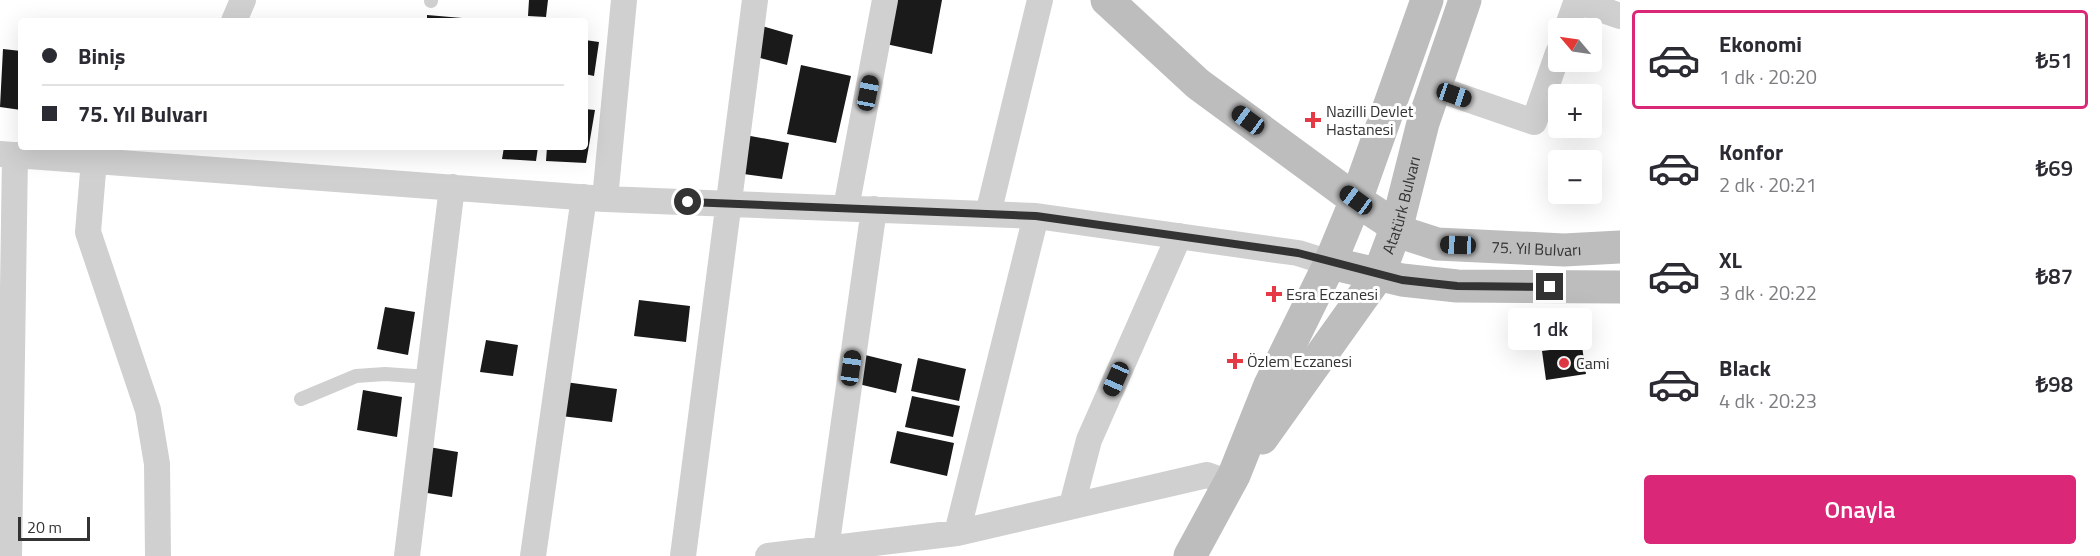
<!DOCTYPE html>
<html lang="tr">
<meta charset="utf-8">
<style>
:root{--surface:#fff;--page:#f2f2f3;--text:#2b2b33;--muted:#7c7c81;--line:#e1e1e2;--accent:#db2777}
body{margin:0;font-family:"Titillium Web",sans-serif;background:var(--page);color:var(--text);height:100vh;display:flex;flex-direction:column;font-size:22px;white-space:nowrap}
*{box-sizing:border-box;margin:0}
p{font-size:20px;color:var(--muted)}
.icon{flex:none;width:33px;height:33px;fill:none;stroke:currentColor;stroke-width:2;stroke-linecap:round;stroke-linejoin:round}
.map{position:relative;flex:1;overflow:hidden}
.side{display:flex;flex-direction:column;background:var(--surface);width:480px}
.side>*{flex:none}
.top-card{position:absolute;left:18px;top:18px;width:570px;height:132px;border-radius:6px;box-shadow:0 6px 24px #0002;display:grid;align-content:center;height:132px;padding:0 24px;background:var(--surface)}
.needle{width:39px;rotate:299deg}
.tools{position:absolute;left:1548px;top:18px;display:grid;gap:12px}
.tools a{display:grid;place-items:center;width:54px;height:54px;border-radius:6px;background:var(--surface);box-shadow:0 6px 24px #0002;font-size:30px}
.scale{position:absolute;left:18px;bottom:15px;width:72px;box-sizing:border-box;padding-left:6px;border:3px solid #333;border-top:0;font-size:16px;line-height:21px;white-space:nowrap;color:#333;-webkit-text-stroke:4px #fff;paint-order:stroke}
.end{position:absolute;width:27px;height:27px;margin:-14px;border:8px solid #333;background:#fff;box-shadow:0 0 0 3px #fff}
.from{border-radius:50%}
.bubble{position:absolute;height:42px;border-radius:6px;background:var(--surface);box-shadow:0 6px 24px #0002;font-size:20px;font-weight:600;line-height:42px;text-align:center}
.car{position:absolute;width:18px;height:36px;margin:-18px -9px;border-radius:8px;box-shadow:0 0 4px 2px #0007;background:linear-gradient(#222 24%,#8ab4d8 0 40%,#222 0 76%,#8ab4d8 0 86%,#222 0)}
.top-card b{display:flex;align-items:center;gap:21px;height:57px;font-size:22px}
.top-card b+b{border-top:2px solid var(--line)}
.top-card i{width:15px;height:15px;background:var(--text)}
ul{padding:10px 0 0;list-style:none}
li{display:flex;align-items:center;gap:18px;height:99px;margin:0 12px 9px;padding:0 12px;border:3px solid transparent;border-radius:6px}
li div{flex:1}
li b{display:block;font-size:22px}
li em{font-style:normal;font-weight:600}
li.selected{border-color:var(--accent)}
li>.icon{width:54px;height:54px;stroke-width:1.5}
.action{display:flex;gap:12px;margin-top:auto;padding:12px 24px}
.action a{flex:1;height:69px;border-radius:6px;background:var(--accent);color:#fff;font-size:24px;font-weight:600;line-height:69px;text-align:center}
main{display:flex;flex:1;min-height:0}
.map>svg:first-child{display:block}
</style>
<main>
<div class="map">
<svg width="1620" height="556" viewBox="0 0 1620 556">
<rect width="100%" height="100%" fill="#fff"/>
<path fill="#1a1a1a" d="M529,0H548L546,17L528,16Z
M895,0H942L932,54L886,44Z
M427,15L474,19V21H427Z
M762,26L793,35L787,65L756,57Z
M585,40L599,42L594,76L585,74Z
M3,49L21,51V110L0,107Z
M801,65L851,76L836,143L787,134Z
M585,109L595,110L586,163L546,161L547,147H585Z
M745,135L789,143L782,179L736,173Z
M504,147H538L536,161L502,159Z
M639,300L690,306L686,342L634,336Z
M385,307L415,312L408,355L377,349Z
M486,340L518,345L513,376L480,372Z
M1582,346L1586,374L1546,380L1542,351Z
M857,353L902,364L896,393L850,382Z
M918,358L966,369L959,401L911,391Z
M565,382L617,389L612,422L561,416Z
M363,390L402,397L397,437L357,430Z
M912,396L960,406L953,437L905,427Z
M897,431L954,443L947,476L890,463Z
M423,446L458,452L452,497L415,491Z"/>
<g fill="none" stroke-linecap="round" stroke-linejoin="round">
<path stroke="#d0d0d0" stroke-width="14" d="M431,0V1
M301,399L356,376L385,374L429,377"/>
<path stroke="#d0d0d0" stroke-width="26" d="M1577,1L1620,16
M234,21L243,0
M1567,28L1577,0
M1435,88L1534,122L1558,53
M0,154L605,199L1036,216L1298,253L1330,263
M94,160L88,232L148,410L157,464L158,556
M605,199L624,0
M846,208L885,0
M988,214L1040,0
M1072,505L1089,440L1179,236
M957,533L1036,216
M826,549L874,209
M9,556L15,155
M407,556L452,187
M533,556L584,197
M683,556L755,0
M768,556L957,533L1207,475L1229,483"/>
<g stroke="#bdbdbd" stroke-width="33">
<path id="s1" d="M1107,0L1198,84L1356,200L1409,235L1437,244L1564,250L1620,247"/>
<path d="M1330,263L1402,280L1457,286L1620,287"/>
<path id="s2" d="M1262,438L1379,274L1397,226L1423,123L1465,0"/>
<path d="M1190,556L1234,475L1270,385L1330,263L1356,200L1427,0"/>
</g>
</g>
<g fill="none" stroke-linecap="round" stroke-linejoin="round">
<path stroke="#333" stroke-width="8" d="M688,202L1036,216L1298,253L1402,280L1457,286L1550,287"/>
</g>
<g fill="#e63946" stroke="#fff" stroke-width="2">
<path d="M1310 111h6v6h6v6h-6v6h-6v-6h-6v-6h6z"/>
<path d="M1271 285h6v6h6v6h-6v6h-6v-6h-6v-6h6z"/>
<path d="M1232 352h6v6h6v6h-6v6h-6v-6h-6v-6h6z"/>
<circle cx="1564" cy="363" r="6"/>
</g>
<g text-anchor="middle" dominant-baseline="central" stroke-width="6" stroke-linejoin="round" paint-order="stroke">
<g font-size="16" fill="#333" stroke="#fff" text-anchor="start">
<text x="1326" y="111">Nazilli Devlet<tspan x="1326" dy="18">Hastanesi</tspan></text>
<text x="1286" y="294">Esra Eczanesi</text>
<text x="1247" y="361">Özlem Eczanesi</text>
<text x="1576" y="363">Cami</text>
</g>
<g font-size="16" fill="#333" stroke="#fff">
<text stroke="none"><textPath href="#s2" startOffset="274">Atatürk Bulvarı</textPath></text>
<text stroke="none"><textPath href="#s1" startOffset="512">75. Yıl Bulvarı</textPath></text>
</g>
</g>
</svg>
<div class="tools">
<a><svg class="needle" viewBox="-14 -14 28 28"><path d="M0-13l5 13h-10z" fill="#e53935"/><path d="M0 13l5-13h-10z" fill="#7c7c81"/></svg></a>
<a>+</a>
<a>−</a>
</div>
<div class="scale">20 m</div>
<i class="end from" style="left:688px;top:202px"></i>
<i class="end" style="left:1550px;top:287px"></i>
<div class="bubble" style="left:1508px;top:308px;width:84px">1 dk</div>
<i class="car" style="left:868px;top:93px;rotate:11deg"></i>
<i class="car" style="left:1454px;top:95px;rotate:109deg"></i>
<i class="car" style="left:1248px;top:120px;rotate:306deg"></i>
<i class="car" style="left:1356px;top:200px;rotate:306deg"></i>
<i class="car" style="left:1458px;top:245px;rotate:272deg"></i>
<i class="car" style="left:851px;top:368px;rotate:8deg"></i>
<i class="car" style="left:1116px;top:379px;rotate:204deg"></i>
<div class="top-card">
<b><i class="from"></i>Biniş</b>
<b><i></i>75. Yıl Bulvarı</b>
</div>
</div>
<section class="side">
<ul>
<li class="selected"><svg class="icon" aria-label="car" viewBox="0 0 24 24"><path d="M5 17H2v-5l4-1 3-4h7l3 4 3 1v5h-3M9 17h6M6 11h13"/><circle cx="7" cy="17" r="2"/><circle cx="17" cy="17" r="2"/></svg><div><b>Ekonomi</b><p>1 dk · 20:20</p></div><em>₺51</em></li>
<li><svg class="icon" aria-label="car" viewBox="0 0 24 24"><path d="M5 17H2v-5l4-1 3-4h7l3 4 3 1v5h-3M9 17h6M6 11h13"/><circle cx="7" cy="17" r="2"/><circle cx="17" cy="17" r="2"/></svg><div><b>Konfor</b><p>2 dk · 20:21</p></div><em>₺69</em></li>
<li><svg class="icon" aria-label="car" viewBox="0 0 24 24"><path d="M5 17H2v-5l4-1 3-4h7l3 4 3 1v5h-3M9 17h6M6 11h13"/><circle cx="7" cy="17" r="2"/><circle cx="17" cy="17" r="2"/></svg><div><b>XL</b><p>3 dk · 20:22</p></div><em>₺87</em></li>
<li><svg class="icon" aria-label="car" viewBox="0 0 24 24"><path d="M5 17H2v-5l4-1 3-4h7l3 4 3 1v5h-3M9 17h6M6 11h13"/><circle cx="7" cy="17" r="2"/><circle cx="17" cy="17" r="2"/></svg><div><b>Black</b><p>4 dk · 20:23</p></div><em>₺98</em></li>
</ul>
<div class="action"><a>Onayla</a></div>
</section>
</main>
